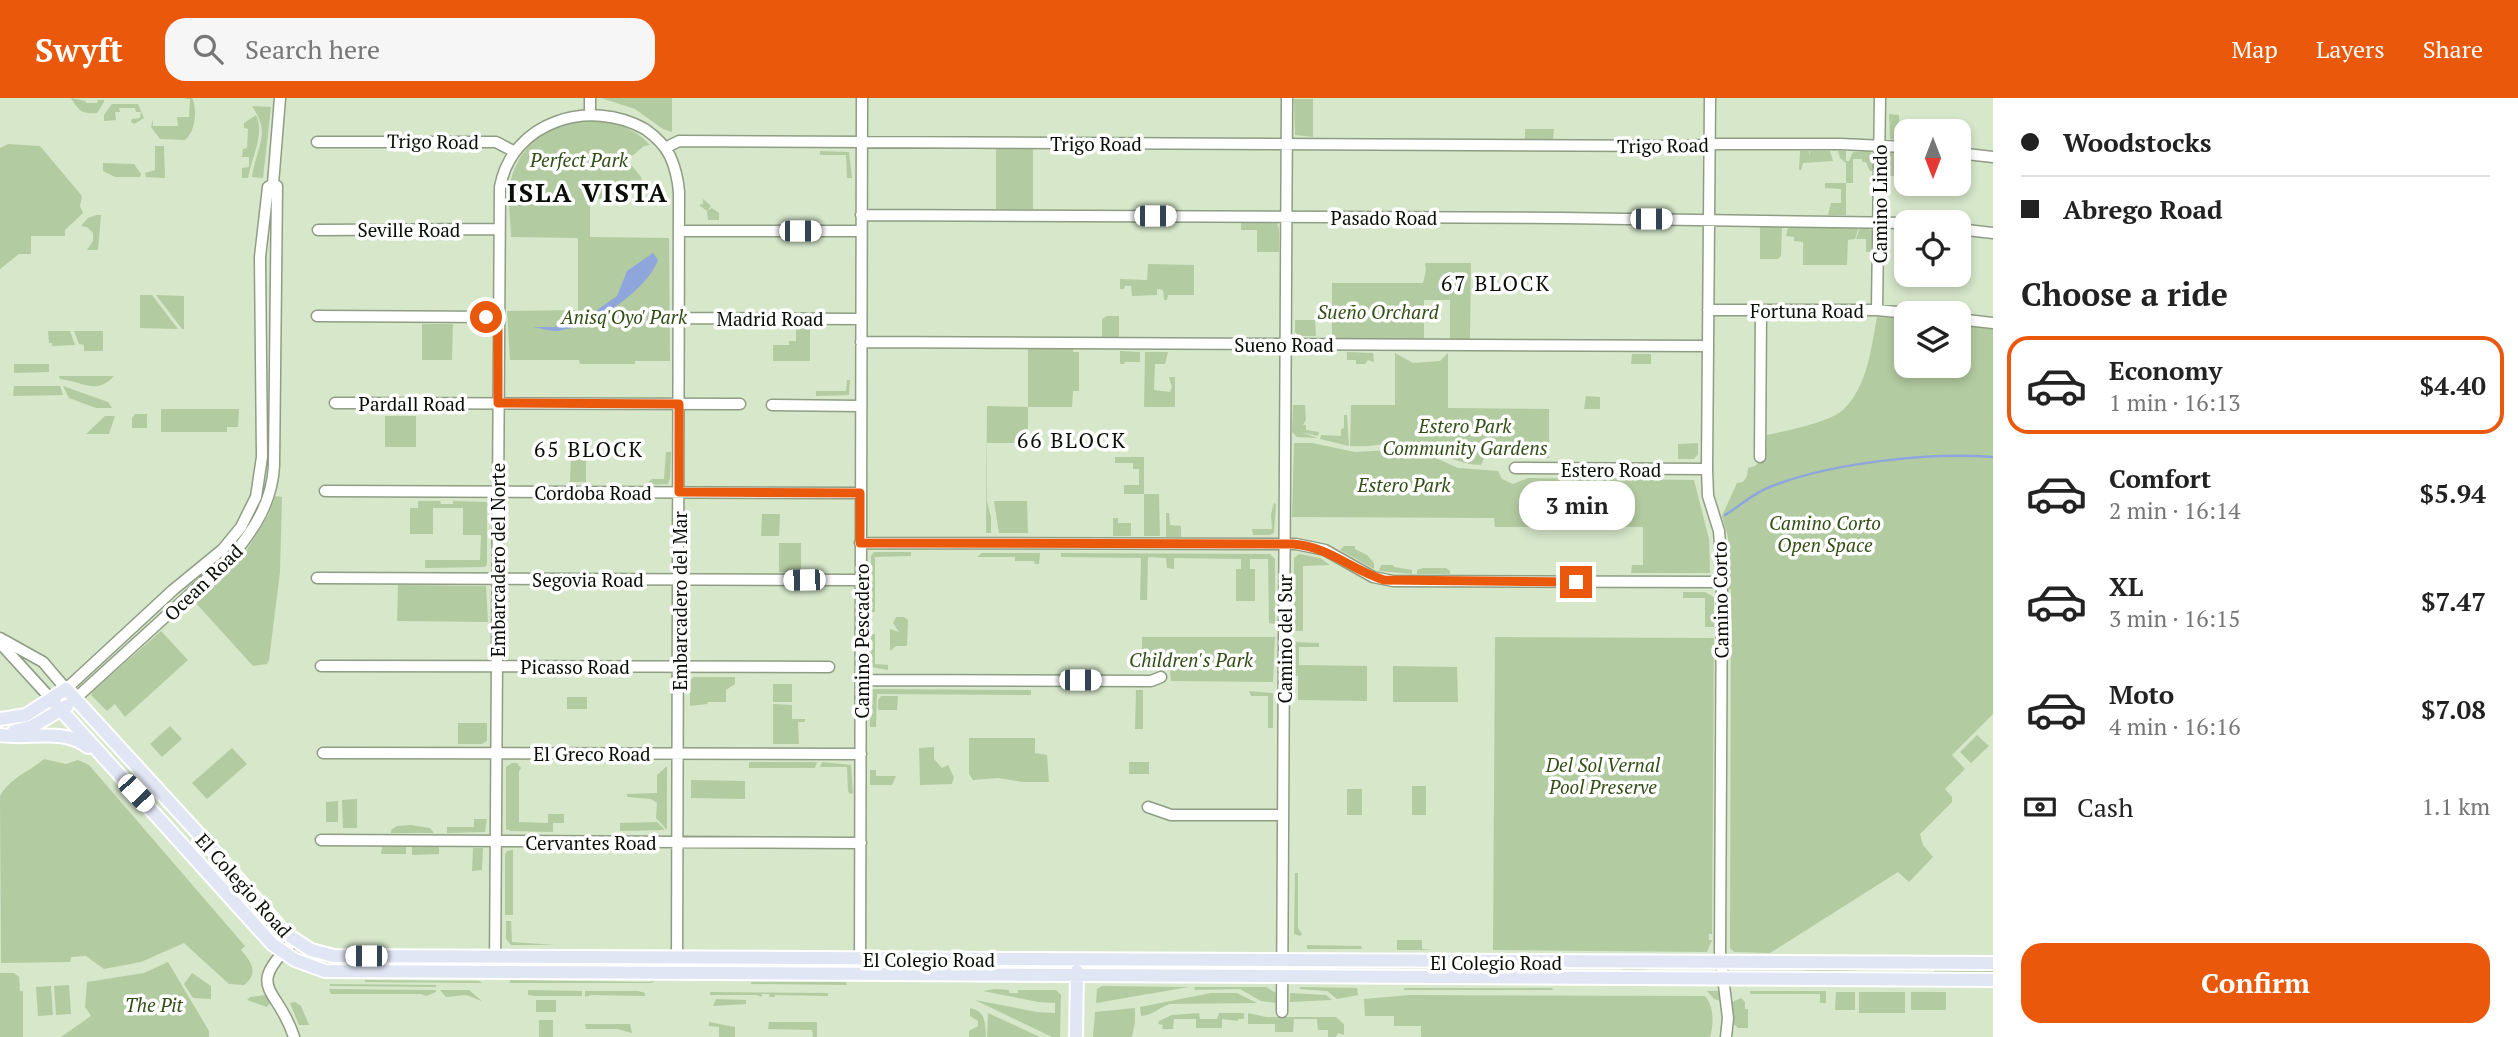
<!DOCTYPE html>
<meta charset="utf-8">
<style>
:root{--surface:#fff;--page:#f6f6f6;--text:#222;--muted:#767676;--line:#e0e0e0;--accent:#ea580c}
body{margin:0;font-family:"PT Serif",serif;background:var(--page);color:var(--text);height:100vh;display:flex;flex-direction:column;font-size:26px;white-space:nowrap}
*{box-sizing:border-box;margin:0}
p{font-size:23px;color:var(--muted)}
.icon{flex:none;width:38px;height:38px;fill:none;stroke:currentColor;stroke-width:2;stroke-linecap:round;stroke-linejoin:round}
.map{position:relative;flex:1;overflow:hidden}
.sheet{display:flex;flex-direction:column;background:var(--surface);width:525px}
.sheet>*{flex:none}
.top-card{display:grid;align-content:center;height:154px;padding:0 28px;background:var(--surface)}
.needle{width:46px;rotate:180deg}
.tools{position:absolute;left:1894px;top:21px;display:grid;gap:14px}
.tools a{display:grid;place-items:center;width:77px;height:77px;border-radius:14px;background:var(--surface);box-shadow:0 4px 10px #0003;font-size:35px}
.end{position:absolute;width:32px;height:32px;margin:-16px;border:9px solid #ea580c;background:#fff;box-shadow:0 0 0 4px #fff}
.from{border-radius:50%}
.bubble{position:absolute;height:49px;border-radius:21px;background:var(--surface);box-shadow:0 4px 10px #0003;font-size:23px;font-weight:800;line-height:49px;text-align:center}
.car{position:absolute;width:21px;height:42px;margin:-21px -10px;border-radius:9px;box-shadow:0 0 5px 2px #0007;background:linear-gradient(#fff 24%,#345 0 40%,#fff 0 76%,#345 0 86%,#fff 0)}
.top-card b{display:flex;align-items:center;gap:24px;height:66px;font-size:26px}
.top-card b+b{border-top:2px solid var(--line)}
.top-card i{width:18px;height:18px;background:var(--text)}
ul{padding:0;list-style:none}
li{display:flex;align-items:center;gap:21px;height:98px;margin:0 14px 10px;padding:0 14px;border:4px solid transparent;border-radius:21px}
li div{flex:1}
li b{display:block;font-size:26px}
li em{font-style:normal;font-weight:800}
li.current{border-color:var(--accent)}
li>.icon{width:63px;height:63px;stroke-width:1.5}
h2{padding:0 28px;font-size:32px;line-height:84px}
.pay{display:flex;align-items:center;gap:18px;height:77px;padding:0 28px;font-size:26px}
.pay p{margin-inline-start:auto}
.cta{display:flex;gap:14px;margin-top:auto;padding:14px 28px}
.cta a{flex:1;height:80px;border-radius:21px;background:var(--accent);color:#fff;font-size:28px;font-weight:800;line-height:80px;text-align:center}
header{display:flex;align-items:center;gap:42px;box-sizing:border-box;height:98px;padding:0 35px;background:var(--accent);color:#fff}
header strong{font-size:33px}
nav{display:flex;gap:38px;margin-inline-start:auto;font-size:24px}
.search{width:490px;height:63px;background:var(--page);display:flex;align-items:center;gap:18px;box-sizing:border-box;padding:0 24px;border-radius:21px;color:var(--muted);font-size:26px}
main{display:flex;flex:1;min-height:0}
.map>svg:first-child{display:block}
</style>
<header>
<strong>Swyft</strong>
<div class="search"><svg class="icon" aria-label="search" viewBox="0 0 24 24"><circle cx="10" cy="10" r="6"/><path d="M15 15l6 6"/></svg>Search here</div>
<nav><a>Map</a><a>Layers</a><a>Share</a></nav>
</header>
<main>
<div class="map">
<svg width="1993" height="939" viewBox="0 0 1993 939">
<rect width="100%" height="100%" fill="#d6e7ca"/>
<path fill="#b3cba1" d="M71,0L86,3V5H97L98,2H104V4L97,15C81,16 79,13 71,0Z
M182,0H192C198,11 195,34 185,42L160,41L151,29L153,21V28H178L177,19H189L190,1Z
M601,0H672V34L663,31L635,11Z
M1294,1H1313V39L1295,37Z
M112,6H138L144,20L134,26L131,24L132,21L140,20L141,14H136L135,10H119L120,14H115L116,22L104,23V17Z
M252,8L271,9L263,80L252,79C256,49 272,37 252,8Z
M1889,16L1899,17V34H1906V43L1890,41Z
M256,17C265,36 252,58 248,80H242V70L249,69V59H242L243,51L247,50L248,31L244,30V25Z
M596,21C616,25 636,31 650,47L644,48L627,62L641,79L644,90H624V93H619L618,101H590V139L669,140L670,263H635V266H580L579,262H510L507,213L578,212V140L511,139C511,125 508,110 509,95C511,62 536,31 569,23C577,21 588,21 596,21Z
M1525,31H1554L1553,41H1525Z
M8,46L40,48L82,98L80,108L83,115L65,132V138H31V156H19L0,171V50Z
M155,48H164L165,80L146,79L145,75L155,72Z
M996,51H1033V111H996Z
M820,53L849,54L852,80H847L846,57H820Z
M1800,53H1809V58L1810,53H1830L1833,63L1803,65L1801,72H1799Z
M1838,53H1846V63H1849L1853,54L1870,53L1873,57V73H1870L1866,64H1862V61H1853V85H1846V117H1828L1831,105H1841V91L1825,90V85H1846V65L1840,60Z
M1891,54L1904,55V61L1896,62V78H1887V57Z
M103,65L134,66L141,76L140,79H115L103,73Z
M703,101L711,108L707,113L712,110L719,115V122H708L707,113L699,107L703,106Z
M96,117H101L98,152H87L93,143V135L87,129L81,128L88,120Z
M1241,124L1277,125L1279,131V154H1257V132H1241Z
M1760,129H1782L1781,158L1778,161H1760Z
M1803,129H1859L1855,141L1848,142L1847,167H1803V144L1794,143V139L1786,138L1788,130Z
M1860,129L1872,132L1871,154H1866V141H1856Z
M1425,165H1471L1470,241H1450V202H1424V241L1332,240V185H1423L1426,172Z
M1148,166L1194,167V197H1168L1167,202H1164L1163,192L1157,191V197L1132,198L1131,188H1125L1124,191H1120V181L1147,182Z
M140,197H152L178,231L140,230Z
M156,197L184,198V231H182Z
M1107,218H1119V239H1102V221Z
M1877,219L1906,221V268H1958V227L1993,231V616L1952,657L1965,671L1945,691L1952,699V704L1920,736L1923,747L1933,759L1909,784L1898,774L1770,855L1734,854L1730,850L1731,491H1729L1728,439L1722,418L1737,385L1743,384L1747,378L1748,370L1755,368L1766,358L1767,337C1786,333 1831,324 1844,311C1868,287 1871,250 1877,219Z
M1295,222H1315L1316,238H1299L1295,234Z
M422,226H453L452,262H422Z
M796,229H810V263H773V247H789V243H796Z
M48,233H70L75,247L52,248V245H49Z
M74,233H103V253H84V247L79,246Z
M1028,251H1073V254H1079V293H1073L1072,309H1028V345H987V403L991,419V435H986L987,308L1028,309Z
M1120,253L1140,254V264H1125L1124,266H1120Z
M1145,254H1168L1165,266H1155L1154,292L1170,294L1172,289L1169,279H1175V309H1144Z
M1347,254L1373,255L1374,264L1368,262L1365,266H1356V262H1347Z
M1395,255L1413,265L1440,263L1448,255V310L1549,311V360H1535L1517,354H1487L1481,367C1455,367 1437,350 1412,346C1392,343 1371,350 1350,348L1351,307H1395Z
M1632,256H1651V266H1631Z
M14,266H49V274L14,275Z
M59,278H114C96,298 82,283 60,281Z
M847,282H850L849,297L816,298V293H846Z
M14,288H60L63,297L13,298Z
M63,288L108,304L112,310H96L69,300Z
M1586,298L1600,299V311H1584Z
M1293,307H1305L1306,322L1303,327H1306V332L1319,334L1318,338L1301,334L1318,340L1297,339L1292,334Z
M161,311H239L238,329H227V334H161Z
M135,316H147V330H132V320Z
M1344,317H1347L1349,348L1320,341L1321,337L1341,338V331L1344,330Z
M105,318H115L109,336H86Z
M385,318H416V349H385Z
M1294,345H1312L1355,354L1408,351L1422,354L1458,370L1498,373L1502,381L1513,386L1528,380L1694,382L1709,441L1710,475H1631L1632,467H1643V429H1495L1494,420L1292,419Z
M1698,345V356L1694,361H1678V346Z
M666,354H671L670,380L668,386L648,387L647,385L652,381H664Z
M571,355H586V384H570Z
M1115,359H1144V396H1159L1160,438H1144V396H1124V387H1139V371H1133V365H1115Z
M275,398L282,399L280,474L269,562L267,566L253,568L195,504L246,453L269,416Z
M418,403H440L441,406H453V403L487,404V466L485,469L425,470V462H480L481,437H463V410H433V436H410V410H418Z
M994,403H1027L1028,435H999Z
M1274,405L1276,406L1274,435L1270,437H1253L1252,431H1272L1271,416Z
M1166,415H1169L1170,427L1181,428V439H1166Z
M762,416H780L779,438H761Z
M1113,420H1118V425H1131V438H1113Z
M779,445H801V475L779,474Z
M1344,448H1355V451L1367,457L1374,465V471L1340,452Z
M874,454H911V458L875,459V514H871V458Z
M982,455H1040L1039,466H1035L1034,463H1015V459H977Z
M1061,455L1270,456L1275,461V526L1269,525L1268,461H1250V471H1255V503H1236V471H1241V461L1174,460V471L1167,470L1166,460L1148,459L1147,502H1140L1141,460L1061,459Z
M1299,456L1320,460L1330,467L1303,468V533H1293L1294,460Z
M1381,467H1393L1394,469L1412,472V476L1379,473Z
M1423,470H1446L1450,473V476H1417V472Z
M398,487L486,488L488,524L397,523Z
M1683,494H1705L1714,499V529H1705V500H1683Z
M896,519H904L908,522L907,548H896L890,553V531L899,534L893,525Z
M161,533L188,562L125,619L115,606L107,613L91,597L93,593Z
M871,536H875V566L888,567V572L871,569Z
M1142,539H1275L1273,584L1171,583L1170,573L1165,569L1142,573Z
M1495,539L1714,540L1712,836H1709V842H1712L1707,854L1493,852Z
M1294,544L1319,545V549H1299V567L1367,568V603L1298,602V578H1294Z
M1393,568L1457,569L1458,604H1393Z
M694,579H735V586L726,592V604H708L707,606L690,608V582Z
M773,586H792V604H773Z
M872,591L1031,592V597L877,596L876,629H870L869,594Z
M1136,592H1143V631H1135Z
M1249,593L1273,595V630H1268V598H1251Z
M881,598H898L897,612H878V602Z
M567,599H587V611H567Z
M773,606L792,607V621H805V624H798L799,646H773Z
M458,625H487V643L482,646H458Z
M170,628L182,641L162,659L150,646Z
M1977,637L1989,648L1971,665L1960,654Z
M969,640H1035V655L1047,657L1049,684H1022L998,680L973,682L969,676Z
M934,649V661L942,670L948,667L954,679L952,686L920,687L919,650Z
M232,650L247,666L207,701L192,685Z
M44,661L66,666L78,662L89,667L245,848L241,852C252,865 259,875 244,887L229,886L184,845L141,864L104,871L86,858L71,859L70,864L1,865L0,698C11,679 29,674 44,661Z
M749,664H817L815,670H749Z
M822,664L851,667L853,695L850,696L848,693L847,669H820Z
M1129,664H1149V676H1129Z
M512,665H517L521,670L519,674V724L548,725V716H564V725H553V734L511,733L506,731V669Z
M667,668V732L656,720L657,705L651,701L627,699V696L657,695V677Z
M870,672H876V678H896L892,687H870Z
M691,682L745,683V701L691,700Z
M1412,688H1426V717H1412Z
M1347,691H1362V717H1347Z
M357,701V730H343L342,702Z
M338,703V724H326V704Z
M474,721H487L485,734L447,735V729H474Z
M657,724L665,732L620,733V725Z
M411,727L430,730L434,735H391V732L397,728Z
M406,749V756H381L382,749Z
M412,749H439V756L412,757Z
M473,750H483L482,772L472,773Z
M513,752V817H505V756L507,753Z
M1295,775H1298V830L1302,836L1300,838L1294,836Z
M506,823H511L512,844L555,847H511L506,841Z
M1397,842H1422V851L1432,852H1397Z
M1307,847L1361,848L1362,851H1307Z
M304,858C335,873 373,865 406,862C429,861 453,863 476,864L482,866H368L334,870L302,859Z
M168,864L209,933V939H61L91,918L85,909L87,884L144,875Z
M574,864L657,865L663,866H585L561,870L510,868L555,867Z
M774,864L847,867H784L764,871L692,869L743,868Z
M950,866H1049L1062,872L875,869H923Z
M1360,867L1552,868L1561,874L1297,872L1335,871Z
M1633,869L1705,870L1651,871L1634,874H1580L1616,873Z
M1830,870L1894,871L1792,875L1735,874L1801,873Z
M1945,871H1993V875L1983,876L1934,874L1935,872Z
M0,875H14L19,879L20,893H23V939H0Z
M192,875L211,888V901L193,900L184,886Z
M365,882L479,883L482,885L365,884Z
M511,882L648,884L655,883L651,885H509Z
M751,884H846L847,887L751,886Z
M330,886L436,887V889L330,888Z
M69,887L71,916L56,917L54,888Z
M51,888L53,917L38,918L36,889Z
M1102,888L1189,889L1096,905L1097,891Z
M1194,889H1266L1276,895V905L1261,903L1240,891L1195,892Z
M1300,889L1357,890L1358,897L1337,901L1327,893L1300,891Z
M1404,890H1552L1553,892H1404Z
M329,891L436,892V894L426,898L421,896H331Z
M994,891L1009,892V895H1018V892H1056L1061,897L1060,939H1052L975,902L1037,914L1055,915V905L1038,904L983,893Z
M440,892H469L482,903L466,897L446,899Z
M528,892L582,893V898H535L528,897Z
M1557,892L1718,893L1721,903L1714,901L1707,893Z
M585,893H638L645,895V898L591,897L585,899Z
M1750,893H1826V905H1820V896H1750Z
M710,894L828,895V898L775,897V899H770L769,896H762V899L757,897H710Z
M1836,894H1855V912H1835Z
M1859,894H1905V915H1859Z
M1911,894H1946V912H1911Z
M1211,895H1237L1257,905L1170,906C1159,909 1152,918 1141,918L1140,909Z
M1290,895L1326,897L1332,902L1290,904Z
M267,897L271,904L267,909L247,902L250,899Z
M1410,897L1705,898C1714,908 1714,926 1710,939H1421V928H1394V918H1365L1364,901Z
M1741,900L1745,904V911H1748V930H1738L1733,925L1730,905Z
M716,901L746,902V906L713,908Z
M536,902H556V914H536Z
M295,904L301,908L309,927H299L290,905Z
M970,910C986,913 985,925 986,939H969V933L978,928V923L970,918Z
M1135,910V924L1132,939H1093L1095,914Z
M988,915L1040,939H987Z
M1199,915L1200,921H1217L1219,915H1244V921H1238V923L1222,921V930H1196V921H1174L1173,931H1162L1163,927L1158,926L1159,923L1172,917Z
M1248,915L1266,919H1336L1344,926V937L1338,935L1336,939H1328V932H1318L1317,921H1294L1293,934H1275V926H1248Z
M539,922H553V939H539Z
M709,924L735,929V939H719V929L709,928Z
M769,924H817V939H813L812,932L768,931Z
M585,926H630L632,935L617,931H586Z"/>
<path fill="#8fa6dc" d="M653,155L658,162C646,194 590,231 555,233C549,233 540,230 533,229H554L587,219L617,198L627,173Z"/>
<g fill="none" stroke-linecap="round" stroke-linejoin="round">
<path stroke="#8fa6dc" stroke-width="2.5" d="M1725,417C1740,408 1753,395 1770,389C1829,365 1930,354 1993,359"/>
<defs>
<path id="minor" d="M1710,0L1707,371L1708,398L1719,433L1722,473L1720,854L1728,920L1726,939
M590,11V0
M317,44H496L513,53
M665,50L679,43L1682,48L1719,46H1841L1906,49
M1958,55L1993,59
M861,117L1562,120L1906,125
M1958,131L1993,135
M318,132L499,131
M680,133H861
M1708,212H1877L1907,215
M1877,212L1880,0
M317,218L498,219
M679,220L861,221
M1958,221L1993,225
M861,244L1708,248
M335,305L740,306
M772,307L860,308
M1760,359L1761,212
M1515,370L1707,371
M325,393L860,395
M860,445L1296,446L1325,452L1373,479L1393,483L1722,484
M317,480L860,482
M0,540L43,564L66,591L173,492L223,451L241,429L256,399L262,359L260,159L268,89L273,86L280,0
M0,545L52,602
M321,568L829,569
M861,582L1151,583L1161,579
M75,601L233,457C255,430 272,404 274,368L277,88L273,86
M323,655L861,656
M1148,709L1171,717H1283
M321,742L861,745
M495,875L500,89C512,23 590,0 645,31C655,38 664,46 670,58C675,69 678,82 679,94L677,876
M860,877L862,0
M1282,914L1287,0
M294,939C278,888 243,892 294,843"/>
<path id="major" d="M52,602L272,846L295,862L325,873L1993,882
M0,621L26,617L66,591L207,745L285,835L311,852L334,858L1993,865
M14,633L33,628L67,608
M0,637C29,642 63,629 88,649
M1076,939L1077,873"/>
</defs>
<use href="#minor" stroke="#8e9d83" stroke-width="13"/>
<use href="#major" stroke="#fff" stroke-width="16"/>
<use href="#minor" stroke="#fff" stroke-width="10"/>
<use href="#major" stroke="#e0e6f4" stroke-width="12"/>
</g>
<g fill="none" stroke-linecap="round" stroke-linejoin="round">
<path stroke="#ea580c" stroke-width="9" d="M486,219H498V305L679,306V394L860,395V445L1293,446C1330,449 1351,472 1384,482L1576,484"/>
</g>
<g text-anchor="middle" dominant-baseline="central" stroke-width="7" stroke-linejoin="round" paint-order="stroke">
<g font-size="19" fill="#090f06" stroke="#fff">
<text transform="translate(433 43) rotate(1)">Trigo Road</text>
<text x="1096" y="45">Trigo Road</text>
<text transform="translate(1663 47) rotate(-1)">Trigo Road</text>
<text transform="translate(1879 106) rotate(-90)">Camino Lindo</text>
<text x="1384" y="119">Pasado Road</text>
<text x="409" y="131">Seville Road</text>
<text x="1807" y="212">Fortuna Road</text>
<text x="770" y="220">Madrid Road</text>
<text x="1284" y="246">Sueno Road</text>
<text x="412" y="305">Pardall Road</text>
<text x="1611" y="371">Estero Road</text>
<text x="593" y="394">Cordoba Road</text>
<text transform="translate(497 462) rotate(-90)">Embarcadero del Norte</text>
<text x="588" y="481">Segovia Road</text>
<text transform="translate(203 484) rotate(-44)">Ocean Road</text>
<text transform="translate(1720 502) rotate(-91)">Camino Corto</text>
<text transform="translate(679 503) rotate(-90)">Embarcadero del Mar</text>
<text transform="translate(1284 541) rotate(-90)">Camino del Sur</text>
<text transform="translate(861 543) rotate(-90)">Camino Pescadero</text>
<text x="575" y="568">Picasso Road</text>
<text x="592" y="655">El Greco Road</text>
<text x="591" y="744">Cervantes Road</text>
<text transform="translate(244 787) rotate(48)">El Colegio Road</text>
<text x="929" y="861">El Colegio Road</text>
<text x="1496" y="864">El Colegio Road</text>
</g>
<g font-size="19" font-style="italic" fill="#314e14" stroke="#fff">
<text x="579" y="61">Perfect Park</text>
<text x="1378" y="213">Sueño Orchard</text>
<text x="624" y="218">Anisq'Oyo' Park</text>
<text x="1465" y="327">Estero Park<tspan x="1465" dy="22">Community Gardens</tspan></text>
<text x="1404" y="386">Estero Park</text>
<text x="1825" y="424">Camino Corto<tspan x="1825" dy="22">Open Space</tspan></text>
<text x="1191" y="561">Children's Park</text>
<text x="1603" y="666">Del Sol Vernal<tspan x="1603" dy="22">Pool Preserve</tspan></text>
<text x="154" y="906">The Pit</text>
</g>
<g font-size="21" letter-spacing="2" fill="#090f06" stroke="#fff">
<text x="1496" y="185">67 BLOCK</text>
<text x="1072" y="342">66 BLOCK</text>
<text x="589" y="351">65 BLOCK</text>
</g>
<g font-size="26" font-weight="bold" letter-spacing="2" fill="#090f06" stroke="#fff">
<text x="588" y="94">ISLA VISTA</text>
</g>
</g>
</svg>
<div class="tools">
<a><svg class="needle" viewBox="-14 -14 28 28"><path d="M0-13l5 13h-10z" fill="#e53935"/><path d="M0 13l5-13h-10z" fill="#767676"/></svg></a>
<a><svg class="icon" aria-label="locate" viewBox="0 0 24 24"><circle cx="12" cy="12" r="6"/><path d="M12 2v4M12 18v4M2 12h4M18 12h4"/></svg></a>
<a><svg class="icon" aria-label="layers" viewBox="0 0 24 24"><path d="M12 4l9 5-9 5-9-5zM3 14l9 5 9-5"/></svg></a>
</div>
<i class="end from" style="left:486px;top:219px"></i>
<i class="end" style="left:1576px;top:484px"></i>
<div class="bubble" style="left:1519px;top:383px;width:116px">3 min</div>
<i class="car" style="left:1155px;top:118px;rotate:90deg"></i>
<i class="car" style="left:1651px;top:121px;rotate:90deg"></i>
<i class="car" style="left:800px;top:133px;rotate:90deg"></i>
<i class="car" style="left:804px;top:482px;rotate:269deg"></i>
<i class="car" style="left:1080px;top:582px;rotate:90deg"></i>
<i class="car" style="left:136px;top:695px;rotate:137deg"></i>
<i class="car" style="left:366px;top:858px;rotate:270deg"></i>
</div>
<section class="sheet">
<div class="top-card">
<b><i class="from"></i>Woodstocks</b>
<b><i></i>Abrego Road</b>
</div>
<h2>Choose a ride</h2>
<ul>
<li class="current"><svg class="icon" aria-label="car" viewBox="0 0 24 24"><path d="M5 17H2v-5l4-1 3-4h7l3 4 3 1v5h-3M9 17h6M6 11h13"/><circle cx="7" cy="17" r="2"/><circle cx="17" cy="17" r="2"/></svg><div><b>Economy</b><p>1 min · 16:13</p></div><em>$4.40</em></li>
<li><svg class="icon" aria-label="car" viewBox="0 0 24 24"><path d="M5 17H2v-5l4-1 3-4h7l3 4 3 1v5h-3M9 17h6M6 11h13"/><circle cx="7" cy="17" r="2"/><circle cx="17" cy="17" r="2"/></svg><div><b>Comfort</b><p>2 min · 16:14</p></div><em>$5.94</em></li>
<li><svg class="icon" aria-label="car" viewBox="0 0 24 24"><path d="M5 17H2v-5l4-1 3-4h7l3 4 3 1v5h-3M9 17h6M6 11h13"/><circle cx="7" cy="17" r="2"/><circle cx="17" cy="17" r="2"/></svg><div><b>XL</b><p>3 min · 16:15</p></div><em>$7.47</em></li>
<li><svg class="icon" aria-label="car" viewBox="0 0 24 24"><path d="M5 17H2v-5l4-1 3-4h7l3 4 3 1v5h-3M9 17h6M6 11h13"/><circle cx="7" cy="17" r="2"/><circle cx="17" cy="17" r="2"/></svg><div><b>Moto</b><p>4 min · 16:16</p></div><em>$7.08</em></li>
</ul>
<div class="pay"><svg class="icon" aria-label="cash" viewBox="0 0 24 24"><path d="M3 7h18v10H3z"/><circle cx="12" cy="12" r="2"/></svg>Cash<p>1.1 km</p></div>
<div class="cta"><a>Confirm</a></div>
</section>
</main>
